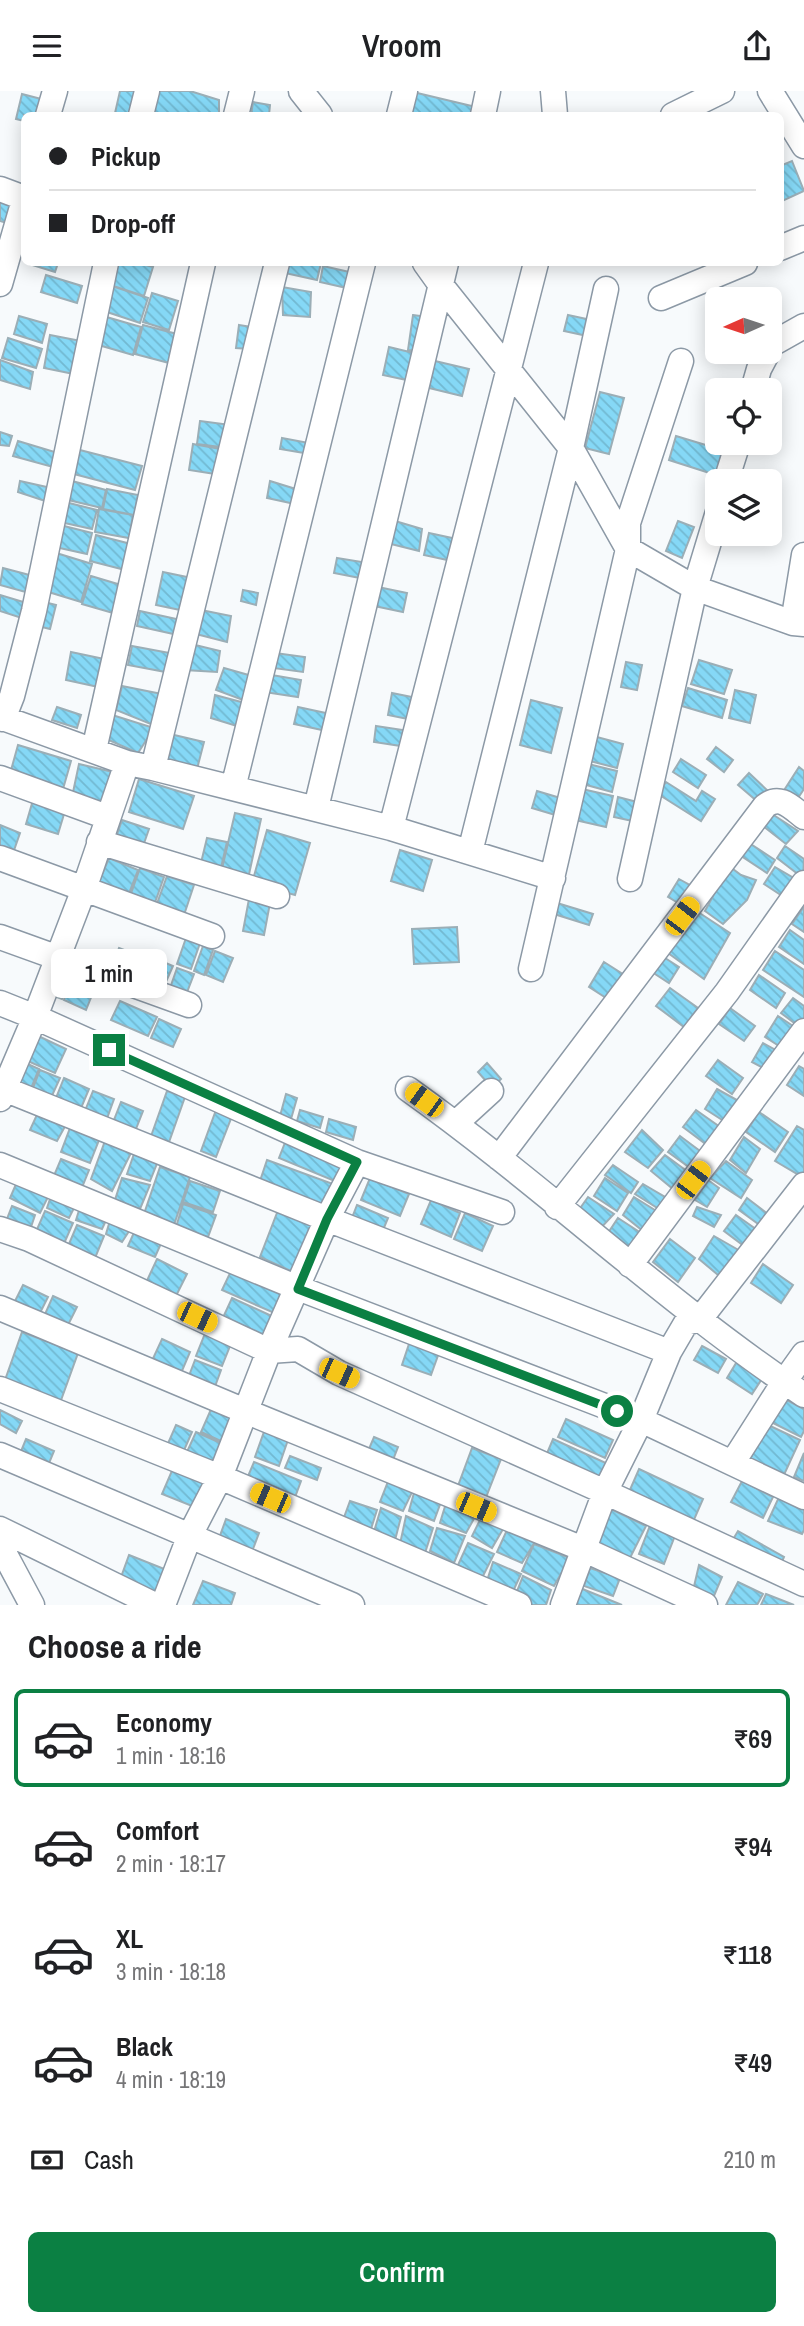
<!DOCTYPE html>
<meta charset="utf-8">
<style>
:root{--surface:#fff;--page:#f6f6f6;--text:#202124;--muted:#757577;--line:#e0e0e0;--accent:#0b8043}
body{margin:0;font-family:"Archivo Narrow",sans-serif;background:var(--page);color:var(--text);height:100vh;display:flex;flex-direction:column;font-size:26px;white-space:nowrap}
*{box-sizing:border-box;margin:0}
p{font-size:23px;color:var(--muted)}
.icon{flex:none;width:38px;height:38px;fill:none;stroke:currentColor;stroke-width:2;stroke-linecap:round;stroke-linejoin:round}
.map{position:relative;height:1514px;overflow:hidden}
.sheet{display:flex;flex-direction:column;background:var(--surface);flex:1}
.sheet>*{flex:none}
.hud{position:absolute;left:21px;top:21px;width:763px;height:154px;border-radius:10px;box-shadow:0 4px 18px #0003;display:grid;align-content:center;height:154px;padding:0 28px;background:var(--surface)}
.needle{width:46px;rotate:267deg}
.buttons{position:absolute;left:705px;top:196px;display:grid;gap:14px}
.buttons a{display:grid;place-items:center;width:77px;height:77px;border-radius:10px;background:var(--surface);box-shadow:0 4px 18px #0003;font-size:35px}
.end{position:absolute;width:32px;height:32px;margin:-16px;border:9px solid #0b8043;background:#fff;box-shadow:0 0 0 4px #fff}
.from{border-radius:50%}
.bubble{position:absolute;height:49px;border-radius:10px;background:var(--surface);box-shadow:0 4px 18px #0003;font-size:23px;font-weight:600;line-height:49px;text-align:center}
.car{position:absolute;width:21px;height:42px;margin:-21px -10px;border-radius:9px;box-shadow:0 0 5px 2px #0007;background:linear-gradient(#f5c518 24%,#345 0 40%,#f5c518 0 76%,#345 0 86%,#f5c518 0)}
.hud b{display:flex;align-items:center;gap:24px;height:66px;font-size:26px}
.hud b+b{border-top:2px solid var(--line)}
.hud i{width:18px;height:18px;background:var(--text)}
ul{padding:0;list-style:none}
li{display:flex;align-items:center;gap:21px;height:98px;margin:0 14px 10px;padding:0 14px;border:4px solid transparent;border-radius:10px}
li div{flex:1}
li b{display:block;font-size:26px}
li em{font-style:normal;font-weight:600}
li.active{border-color:var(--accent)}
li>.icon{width:63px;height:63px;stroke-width:1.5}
h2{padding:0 28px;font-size:32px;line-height:84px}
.pay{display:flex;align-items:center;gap:18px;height:77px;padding:0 28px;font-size:26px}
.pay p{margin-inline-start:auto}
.primary-button{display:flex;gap:14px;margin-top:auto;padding:14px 28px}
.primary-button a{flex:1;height:80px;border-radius:10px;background:var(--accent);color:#fff;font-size:28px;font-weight:600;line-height:80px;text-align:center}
header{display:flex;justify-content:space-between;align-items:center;height:91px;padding:0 28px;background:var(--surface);font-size:32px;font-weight:600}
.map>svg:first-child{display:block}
</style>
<header><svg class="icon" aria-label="menu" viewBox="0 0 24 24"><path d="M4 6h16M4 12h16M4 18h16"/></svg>Vroom<svg class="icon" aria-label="share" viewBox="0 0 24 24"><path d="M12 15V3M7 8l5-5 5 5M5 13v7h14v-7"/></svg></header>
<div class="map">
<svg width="804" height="1514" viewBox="0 0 804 1514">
<defs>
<pattern id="building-back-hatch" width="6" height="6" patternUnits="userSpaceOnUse" patternTransform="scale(1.75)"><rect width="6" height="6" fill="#85d8f6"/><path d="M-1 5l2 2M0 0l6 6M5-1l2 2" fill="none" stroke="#72b9d2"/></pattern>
</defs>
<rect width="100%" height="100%" fill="#f7fafc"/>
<path fill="url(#building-back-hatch)" stroke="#9baeb6" stroke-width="2" d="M120,0H143L136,24L115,22Z
M155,0H190L219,9V24H161L152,22Z
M413,1L476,16L474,24H424L408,21Z
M22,3L49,10L46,24H24V30L16,28Z
M253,11L270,14L269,24H251Z
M792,70L804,100L780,111V75Z
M0,104L21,110L14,134L0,130Z
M26,172H58L55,181Z
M111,172H139L153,176L144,205L104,192Z
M287,172H321L317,189L285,182Z
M323,175L354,182L351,198L320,191Z
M46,184L82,195L77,212L41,201Z
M106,193L148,207L140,232L98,218Z
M282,196L311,201L310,226L283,224Z
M152,202L178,210L169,239L143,231Z
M413,224L428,226L423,261L408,259Z
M568,224L596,230L592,246L564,240Z
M19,225L47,233L42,252L14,243Z
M103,225L141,236L133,264L95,253Z
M143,234L177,243L169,272L135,263Z
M239,234L252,236L249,258L236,257Z
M50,244L81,250L74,283L44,277Z
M8,247L42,258L36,277L2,267Z
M389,256L422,264L416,291L383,284Z
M0,269L33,281L30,298L0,289Z
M435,270L469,278L462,305L429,297Z
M600,301L624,307L609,363L585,357Z
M200,330L231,334L228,357L197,353Z
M0,341L12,345L9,355L0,354Z
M676,345L732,362L725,387L669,369Z
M282,347L309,352L310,363L280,358Z
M18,350L58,362L60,378L13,365Z
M193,353L226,359L222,384L189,379Z
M76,358L142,375L135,399L70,382Z
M20,390L47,396L45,410L18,401Z
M72,390L106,399L102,417L68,409Z
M270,390L299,399L295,413L267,407Z
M107,398L138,404L134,424L103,418Z
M65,411L97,419L92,438L60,431Z
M99,418L133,424L129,447L95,441Z
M395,430L422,438L419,460L391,453Z
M678,430L694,436L682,467L666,460Z
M60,434L92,442L87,463L55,456Z
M429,442L457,448L452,470L424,464Z
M96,444L135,454L129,480L90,470Z
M53,461L92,473L81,511L42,499Z
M337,467L362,471L360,487L334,482Z
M3,477L37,486L33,503L0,494Z
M163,481L192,487L185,520L156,514Z
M91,485L121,494L113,522L82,513Z
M378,496L407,502L403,521L374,515Z
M243,499L258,502L256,514L241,510Z
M0,504L33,514L28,529L0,520Z
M44,511L56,514L50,538L38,535Z
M201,519L231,525L227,551L196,543Z
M140,520L181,529L178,544L137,535Z
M191,553L220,560L217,581L185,579Z
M132,555L175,563L171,582L128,574Z
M71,561L109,569L103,597L66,589Z
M275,562L305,566L303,581L273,577Z
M699,569L732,579L724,603L691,593Z
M626,571L642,574L637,599L621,596Z
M224,577L252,585L243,609L216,599Z
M266,583L301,589L298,606L264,601Z
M122,595L167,604L158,636L116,619Z
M688,597L727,609L722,627L682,615Z
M735,599L756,604L750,632L729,627Z
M392,602L422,608L418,630L388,624Z
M215,604L245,612L240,636L211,627Z
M531,609L562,617L551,662L520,654Z
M57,616L81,624L77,637L52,629Z
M298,616L326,622L322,639L294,633Z
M109,623L154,637L138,662L104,647Z
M376,635L403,639L401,655L374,651Z
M170,643L204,651L197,678L163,669Z
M593,645L623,653L617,677L586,669Z
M18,654L71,670L61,705L8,690Z
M716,656L733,669L724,681L707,668Z
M681,668L706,684L698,697L673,681Z
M584,672L617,680L612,701L579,692Z
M79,673L113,681L106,714L72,706Z
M799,676L804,680V698L794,713L781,704Z
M749,682L768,700L758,711L738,694Z
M139,688L194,705L183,738L129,721Z
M666,691L696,710L702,700L715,708L701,730L658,703Z
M582,698L613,705L606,736L575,729Z
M537,700L567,709L562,726L532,717Z
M618,706L641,712L637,731L614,726Z
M33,709L65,720L58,743L26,733Z
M769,721L798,740L786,753L759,732Z
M235,722L261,728L248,788L221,782Z
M122,729L149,738L141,761L114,752Z
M0,734L20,742L12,765L0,761Z
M267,739L310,752L295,804L252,792Z
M207,747L227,751L220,781L200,776Z
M743,748L775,769L767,782L735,761Z
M785,755L804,768L803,787L777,767Z
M400,759L432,769L423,800L391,790Z
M109,767L138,779L126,810L96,798Z
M729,775L741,784L756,789L747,809L723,833L705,820Z
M775,776L797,789L787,808L764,793Z
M140,777L164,786L152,820L128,811Z
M167,785L194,794L183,827L155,818Z
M679,788L697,798L687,817L668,806Z
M249,808L270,812L264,844L243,840Z
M557,812L593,823L589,834L554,823Z
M803,817H804V841L792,833Z
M695,819L730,842L704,888L668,862Z
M457,836L459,871L414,873L412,838Z
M790,839L804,849V873L779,856Z
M186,847L200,852L191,878L177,873Z
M203,855L213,859L204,884L194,880Z
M119,857L145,867L136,891L110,882Z
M215,860L233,867L223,891L206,884Z
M775,860L804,879V906L763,879Z
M662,865L679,876L669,892L652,881Z
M154,867L173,875L161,902L142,894Z
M604,871L626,885L611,910L589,896Z
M60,877L73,883L62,908L48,903Z
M177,877L194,883L184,909L168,903Z
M759,884L785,902L776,917L750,899Z
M73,885L96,894L86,919L64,909Z
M670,897L698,917L684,936L656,915Z
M793,907L804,915V933L801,937L781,922Z
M120,910L157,926L148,945L111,929Z
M730,917L755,935L744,950L719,933Z
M778,925L799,939L787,960L765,946Z
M159,928L181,938L173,956L151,947Z
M34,943L66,958L55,982L23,968Z
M763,952L781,962L771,981L752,971Z
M718,969L743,987L732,1003L706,985Z
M21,970L39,978L30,1000L11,992Z
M487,972L501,988L492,997L478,981Z
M799,975L804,978V1005L787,994Z
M40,979L60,987L50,1009L31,1002Z
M64,987L89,998L79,1022L54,1012Z
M717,998L746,1014L730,1034L705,1018Z
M93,1000L114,1008L105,1033L83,1025Z
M167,1000L185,1006L168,1054L150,1048Z
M286,1003L297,1007L291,1028L280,1025Z
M121,1011L143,1020L134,1043L112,1034Z
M40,1017L68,1030L57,1050L30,1039Z
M216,1019L232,1025L216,1066L201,1060Z
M300,1019L323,1026L320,1037L297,1030Z
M696,1019L720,1036L707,1054L683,1036Z
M759,1021L788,1041L775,1061L746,1041Z
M329,1028L356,1036L353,1049L326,1041Z
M797,1035L804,1039V1087L775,1070Z
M70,1037L99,1049L90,1072L61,1061Z
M642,1039L663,1059L648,1077L625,1061Z
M288,1044L347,1069L337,1091L279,1067Z
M680,1045L704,1063L693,1079L668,1061Z
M744,1046L760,1058L746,1082L730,1069Z
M105,1050L133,1058L112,1100L91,1088Z
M135,1060L158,1070L150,1090L127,1083Z
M665,1064L688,1081L673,1098L651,1080Z
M61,1068L89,1079L81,1099L53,1087Z
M267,1069L333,1093L320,1119L258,1096Z
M726,1070L752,1089L741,1107L710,1087Z
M613,1074L638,1091L631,1102L605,1084Z
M160,1076L190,1086L174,1134L144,1123Z
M20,1084L51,1100L40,1122L10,1107Z
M122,1087L150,1094L140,1118L115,1109Z
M370,1087L409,1103L400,1125L361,1109Z
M605,1087L628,1102L617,1120L594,1105Z
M708,1089L719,1097L707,1116L695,1109Z
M190,1090L220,1100L213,1121L183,1111Z
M643,1093L665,1106L659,1118L635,1103Z
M52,1102L77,1111L69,1127L47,1117Z
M588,1106L614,1123L598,1140L576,1123Z
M634,1106L658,1121L643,1140L623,1124Z
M747,1107L773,1127L765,1138L739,1119Z
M431,1109L460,1122L451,1146L421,1133Z
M81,1113L109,1123L102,1138L76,1129Z
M183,1113L216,1124L208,1146L176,1136Z
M280,1114L315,1130L293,1181L260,1166Z
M357,1114L388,1127L381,1144L350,1132Z
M12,1115L35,1124L29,1142L5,1133Z
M697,1116L721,1124L714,1136L693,1125Z
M45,1120L73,1132L63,1155L35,1143Z
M465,1122L493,1135L482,1160L454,1148Z
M736,1124L760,1141L748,1158L724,1140Z
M111,1126L133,1134L122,1151L106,1143Z
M618,1127L641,1142L627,1163L606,1145Z
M77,1134L104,1145L93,1172L66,1160Z
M136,1137L163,1148L155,1166L128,1155Z
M714,1145L742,1161L724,1189L699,1168Z
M670,1148L695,1167L678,1191L653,1171Z
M157,1168L187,1183L173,1211L144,1196Z
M763,1173L793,1194L781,1212L751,1192Z
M232,1178L288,1203L279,1224L222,1199Z
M23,1194L48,1206L36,1230L11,1218Z
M53,1205L77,1216L65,1240L42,1230Z
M232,1207L274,1226L263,1252L220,1233Z
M206,1240L232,1250L222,1275L196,1265Z
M22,1241L78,1262L60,1312L4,1292Z
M162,1248L190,1261L179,1287L150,1274Z
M410,1250L440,1259L431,1284L402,1274Z
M702,1255L726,1268L718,1282L694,1269Z
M741,1264L767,1280L752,1303L727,1287Z
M195,1269L221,1279L213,1301L187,1290Z
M781,1306L804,1318V1340L801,1346L769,1330Z
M212,1316L234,1326L223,1351L201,1341Z
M0,1319L22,1330L16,1342L0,1333Z
M566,1328L613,1349L605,1367L558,1346Z
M766,1333L800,1349L783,1386L749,1371Z
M176,1334L192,1341L182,1364L166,1357Z
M265,1338L289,1346L279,1375L255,1366Z
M196,1341L223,1353L213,1376L186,1363Z
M374,1346L398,1356L391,1374L366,1365Z
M26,1348L54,1360L45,1382L17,1370Z
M553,1348L608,1373L600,1391L545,1367Z
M472,1357L501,1368L483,1414L455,1403Z
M804,1362V1390L794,1386Z
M290,1365L321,1377L317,1389L285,1377Z
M254,1371L301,1390L294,1409L246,1390Z
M174,1375L209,1390L197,1417L162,1403Z
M639,1378L703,1408L693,1431L629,1401Z
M389,1388L415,1395L403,1420L380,1411Z
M742,1390L773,1406L763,1427L731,1411Z
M415,1398L442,1408L434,1430L409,1420Z
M779,1406L804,1418V1439L802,1443L768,1430Z
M350,1410L377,1419L371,1438L343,1429Z
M446,1412L476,1424L466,1442L440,1432Z
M381,1417L401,1426L394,1453L373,1444Z
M611,1418L646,1435L629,1469L597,1452Z
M406,1425L433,1437L424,1465L400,1453Z
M482,1425L503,1438L492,1457L472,1445Z
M226,1428L259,1442L250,1466L217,1453Z
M651,1432L676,1442L664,1473L639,1463Z
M437,1437L465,1445L454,1472L430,1460Z
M507,1439L536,1449L522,1472L497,1461Z
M738,1440L784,1466L778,1480L729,1455Z
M468,1452L494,1463L482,1487L458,1474Z
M534,1453L570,1467L554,1495L522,1480Z
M129,1464L172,1481L162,1506L120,1489Z
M493,1471L521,1483L510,1507L485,1496Z
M699,1474L722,1486L711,1512L692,1504Z
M590,1477L620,1487L613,1505L584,1495Z
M523,1485L551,1499L546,1514H528L514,1508Z
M203,1490L235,1502L231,1514H193Z
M738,1491L763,1503L757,1514H726Z
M580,1497L622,1514H573Z
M766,1503L794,1514H761Z"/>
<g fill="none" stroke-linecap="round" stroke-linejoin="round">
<defs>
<path id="minor" d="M301,0L320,24
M553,0L555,24
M770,0L804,55
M48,24L55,0
M141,24L147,0
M236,24L242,0
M399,24L405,0
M483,24L488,0
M673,24L722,0
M0,98L24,107
M780,157L804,147
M425,172L440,193L571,357L628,458L695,497L793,532L804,533
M0,193L24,109
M661,207L745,172
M770,256L772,253L804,235
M753,299L759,278L768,261
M726,390L738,352
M793,532L804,464
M0,626L127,672L153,677L391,737L553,787
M3,628L12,605L34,520L106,172
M94,659L203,172
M153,677L277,172
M0,687L107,726
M233,697L363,172
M316,717L446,172
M391,737L536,172
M99,751L277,805
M470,761L571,357L606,198
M0,767L212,845
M630,788L695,497L718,421
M0,846L189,914
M531,878L628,458V432L681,270
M0,912L35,926L357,1071L502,1121
M4,998L327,1128L669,1261
M408,998C544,1095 665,1211 804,1304
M0,1008L35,926L84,798L127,672
M456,1032L491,1000
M499,1067L765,715C780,703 791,716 804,726
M0,1074L298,1197L641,1329L804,1406
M557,1116L727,901L804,792
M0,1138L29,1148L269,1260L298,1258L339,1282L605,1401L804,1493
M630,1174L804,940
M0,1217L245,1320L583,1458L705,1514
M0,1298L220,1386L519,1514
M0,1364L352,1514
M733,1371L784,1291L804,1263
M0,1438L155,1514
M0,1454L32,1514
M163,1514L190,1444L220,1386L269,1260L327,1128L357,1071
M563,1514L605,1401L641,1329L669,1261L686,1232L700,1228L804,1094"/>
</defs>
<use href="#minor" stroke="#8c99a6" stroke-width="27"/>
<use href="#minor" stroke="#fff" stroke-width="24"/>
</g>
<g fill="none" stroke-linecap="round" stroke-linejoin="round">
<path stroke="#0b8043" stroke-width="9" d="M109,959L357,1071L327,1128L298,1198L617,1320"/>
</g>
</svg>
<div class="buttons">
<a><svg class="needle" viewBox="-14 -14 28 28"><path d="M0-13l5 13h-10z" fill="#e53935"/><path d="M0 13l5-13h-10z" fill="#757577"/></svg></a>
<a><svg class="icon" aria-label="locate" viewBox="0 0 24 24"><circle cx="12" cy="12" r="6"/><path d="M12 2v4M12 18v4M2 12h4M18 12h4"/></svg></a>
<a><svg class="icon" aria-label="layers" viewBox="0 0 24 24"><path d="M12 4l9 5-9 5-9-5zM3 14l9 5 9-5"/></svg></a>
</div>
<i class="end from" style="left:617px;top:1320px"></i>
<i class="end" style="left:109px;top:959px"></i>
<div class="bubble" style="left:51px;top:858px;width:116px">1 min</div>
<i class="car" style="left:682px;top:825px;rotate:37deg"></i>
<i class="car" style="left:424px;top:1009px;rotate:306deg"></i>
<i class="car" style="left:693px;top:1089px;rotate:37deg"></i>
<i class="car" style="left:197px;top:1226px;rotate:115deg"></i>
<i class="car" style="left:339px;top:1282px;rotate:114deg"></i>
<i class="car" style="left:270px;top:1407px;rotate:293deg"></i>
<i class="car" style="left:476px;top:1416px;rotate:113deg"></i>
<div class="hud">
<b><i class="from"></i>Pickup</b>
<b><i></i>Drop-off</b>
</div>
</div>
<section class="sheet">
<h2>Choose a ride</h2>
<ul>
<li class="active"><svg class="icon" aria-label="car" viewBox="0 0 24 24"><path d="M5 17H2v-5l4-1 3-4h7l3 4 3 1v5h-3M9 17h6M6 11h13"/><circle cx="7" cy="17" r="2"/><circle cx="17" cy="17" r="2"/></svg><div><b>Economy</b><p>1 min · 18:16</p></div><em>₹69</em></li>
<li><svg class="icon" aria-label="car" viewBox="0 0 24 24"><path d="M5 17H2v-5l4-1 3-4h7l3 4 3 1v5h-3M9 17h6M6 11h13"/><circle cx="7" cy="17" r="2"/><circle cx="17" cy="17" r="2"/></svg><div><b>Comfort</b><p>2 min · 18:17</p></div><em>₹94</em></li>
<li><svg class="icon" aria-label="car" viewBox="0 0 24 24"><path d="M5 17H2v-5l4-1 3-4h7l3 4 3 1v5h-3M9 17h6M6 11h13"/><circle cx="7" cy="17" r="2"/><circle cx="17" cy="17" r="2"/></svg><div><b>XL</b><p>3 min · 18:18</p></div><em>₹118</em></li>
<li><svg class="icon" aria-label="car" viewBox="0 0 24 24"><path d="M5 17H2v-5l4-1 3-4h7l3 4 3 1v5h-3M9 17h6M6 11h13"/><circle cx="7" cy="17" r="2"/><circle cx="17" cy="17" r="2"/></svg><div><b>Black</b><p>4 min · 18:19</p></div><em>₹49</em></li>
</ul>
<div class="pay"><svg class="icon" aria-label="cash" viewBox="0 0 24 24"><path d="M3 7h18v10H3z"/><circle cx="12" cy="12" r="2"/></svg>Cash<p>210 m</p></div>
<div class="primary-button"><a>Confirm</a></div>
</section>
